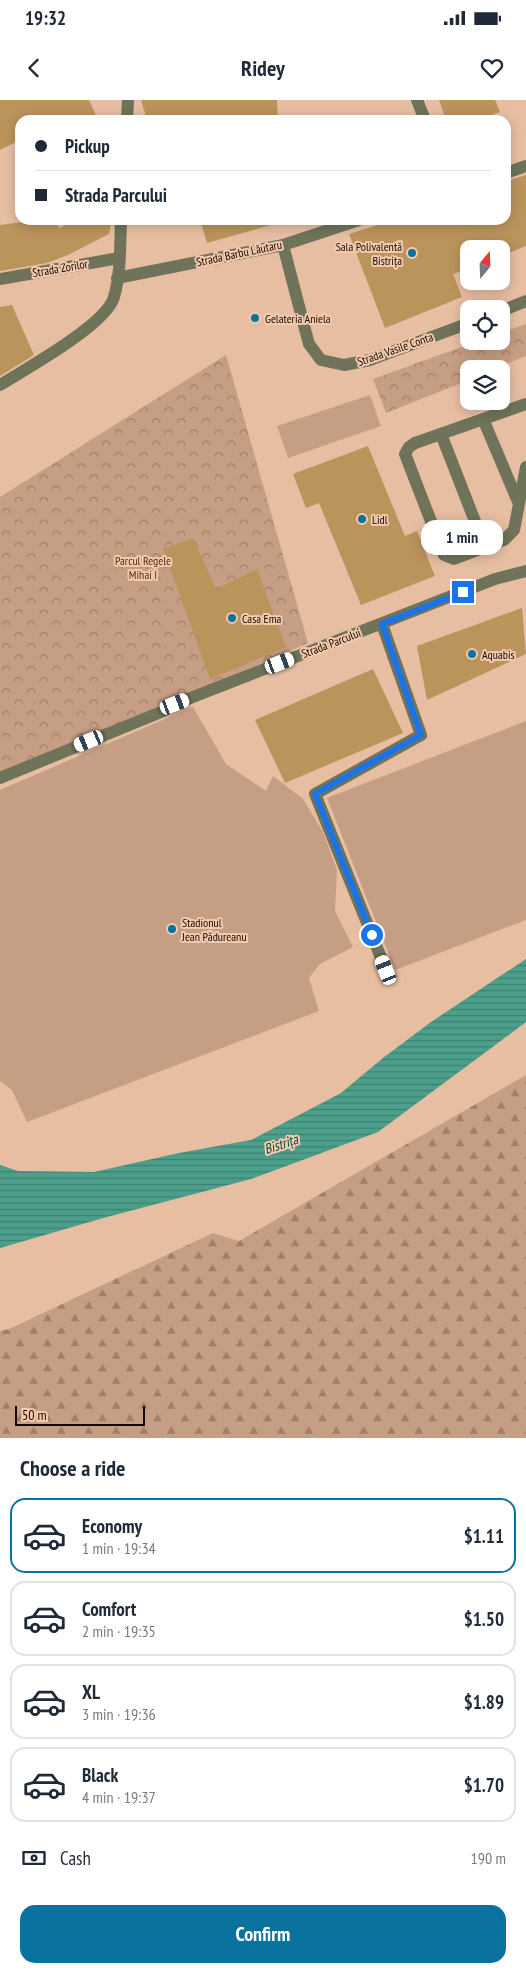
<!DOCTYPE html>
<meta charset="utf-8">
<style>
:root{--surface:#fff;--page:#f2f2f3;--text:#1f2937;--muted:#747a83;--line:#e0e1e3;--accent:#0a729f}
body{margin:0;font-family:"PT Sans Narrow",sans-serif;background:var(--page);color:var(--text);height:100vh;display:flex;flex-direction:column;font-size:19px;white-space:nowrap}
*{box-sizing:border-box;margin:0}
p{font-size:16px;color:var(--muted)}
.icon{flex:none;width:28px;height:28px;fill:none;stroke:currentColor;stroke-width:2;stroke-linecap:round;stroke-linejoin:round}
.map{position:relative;height:1338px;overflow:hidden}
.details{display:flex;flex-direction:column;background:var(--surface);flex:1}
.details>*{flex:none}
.top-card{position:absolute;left:15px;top:15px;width:496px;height:110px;border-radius:15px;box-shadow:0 2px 12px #0003;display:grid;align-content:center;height:110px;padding:0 20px;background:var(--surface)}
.needle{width:32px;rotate:19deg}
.fabs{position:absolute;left:460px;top:140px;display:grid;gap:10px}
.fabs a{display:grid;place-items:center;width:50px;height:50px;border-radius:10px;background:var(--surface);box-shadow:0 2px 12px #0003;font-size:25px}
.scale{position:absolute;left:15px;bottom:12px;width:130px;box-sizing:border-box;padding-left:5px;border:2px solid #170902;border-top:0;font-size:14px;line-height:18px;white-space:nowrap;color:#170902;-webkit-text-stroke:4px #f4caaf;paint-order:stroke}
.end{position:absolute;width:22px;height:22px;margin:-11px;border:6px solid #1a73e8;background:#fff;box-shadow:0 0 0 2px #fff}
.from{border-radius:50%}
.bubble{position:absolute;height:35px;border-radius:15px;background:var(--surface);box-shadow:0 2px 12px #0003;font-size:16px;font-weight:600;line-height:35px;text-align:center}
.car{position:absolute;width:15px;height:30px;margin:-15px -8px;border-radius:6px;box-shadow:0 0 4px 1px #0007;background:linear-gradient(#fff 24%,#345 0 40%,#fff 0 76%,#345 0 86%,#fff 0)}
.top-card b{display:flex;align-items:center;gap:18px;height:48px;font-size:19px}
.top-card b+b{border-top:1px solid var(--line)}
.top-card i{width:12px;height:12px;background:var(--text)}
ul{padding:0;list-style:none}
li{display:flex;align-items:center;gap:15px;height:75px;margin:0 10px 8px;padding:0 10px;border:2px solid var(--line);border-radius:15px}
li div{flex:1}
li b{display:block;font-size:19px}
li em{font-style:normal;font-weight:600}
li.current{border-color:var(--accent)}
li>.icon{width:45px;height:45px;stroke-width:1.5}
h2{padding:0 20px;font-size:22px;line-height:60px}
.pay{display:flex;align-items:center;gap:12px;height:55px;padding:0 20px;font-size:19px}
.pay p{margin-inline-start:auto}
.cta{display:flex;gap:10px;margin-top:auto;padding:10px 20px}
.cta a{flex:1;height:58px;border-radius:15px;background:var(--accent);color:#fff;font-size:20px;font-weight:600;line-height:58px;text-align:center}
.status{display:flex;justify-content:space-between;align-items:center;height:35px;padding:0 25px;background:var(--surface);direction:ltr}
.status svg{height:14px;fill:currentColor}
header{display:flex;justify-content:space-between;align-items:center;height:65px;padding:0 20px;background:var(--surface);font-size:22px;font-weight:600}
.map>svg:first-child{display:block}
</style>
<div class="status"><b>19:32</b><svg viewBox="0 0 49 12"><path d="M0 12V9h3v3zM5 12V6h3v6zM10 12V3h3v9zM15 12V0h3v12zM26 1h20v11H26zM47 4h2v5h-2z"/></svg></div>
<header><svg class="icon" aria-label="back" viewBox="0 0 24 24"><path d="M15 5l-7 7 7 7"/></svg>Ridey<svg class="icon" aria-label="heart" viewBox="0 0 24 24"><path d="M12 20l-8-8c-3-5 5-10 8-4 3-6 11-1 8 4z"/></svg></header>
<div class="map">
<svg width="526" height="1338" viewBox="0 0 526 1338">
<defs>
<pattern id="forest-firs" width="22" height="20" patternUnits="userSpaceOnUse" patternTransform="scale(1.25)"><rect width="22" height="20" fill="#c69e83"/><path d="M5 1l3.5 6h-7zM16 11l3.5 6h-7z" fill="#a07f69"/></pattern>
<pattern id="park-crowns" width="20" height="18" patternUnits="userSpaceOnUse" patternTransform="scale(1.25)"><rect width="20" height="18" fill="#c69e83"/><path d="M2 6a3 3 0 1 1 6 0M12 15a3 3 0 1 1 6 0" fill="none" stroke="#a07f69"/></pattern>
<pattern id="water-rules" width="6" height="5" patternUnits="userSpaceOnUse" patternTransform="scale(1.25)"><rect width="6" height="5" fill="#4c9f8a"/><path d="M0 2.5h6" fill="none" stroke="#3e806f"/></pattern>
</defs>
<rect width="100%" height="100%" fill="#e7bea2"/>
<path fill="#c69e83" d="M370,295L381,326L288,358L277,326Z
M193,607L226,664L266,691L273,676L303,699L323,732L337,770L335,811L353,847L320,864L309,878L319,911L27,1022L12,990L0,981V690Z
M526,621V820L395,870L327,698Z"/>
<path fill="url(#forest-firs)" d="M526,975V1338H0V1231L9,1229L213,1133L239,1141Z"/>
<path fill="url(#park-crowns)" d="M526,224V256L495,269H469V280L386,313L373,279L478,241H501V233Z
M226,255L308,543L0,677V397Z"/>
<path fill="url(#water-rules)" d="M526,859V922L378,1032L251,1079L107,1117L0,1148V1065L18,1071L94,1072L179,1053L251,1040L341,993L383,958L431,922Z"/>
<path fill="#bb945c" d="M0,0H89L98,20H20V40L0,50Z
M141,0H277L278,20H147Z
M439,0H495L500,12L477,20H446Z
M526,75V146L501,156V149H469V168L453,174L462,197L385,228L349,134L394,120H506V81Z
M37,120H56L59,128L77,120H112L109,134L68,155L47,163L0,171V125Z
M200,120H275V124L207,143Z
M12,205L34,255L0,276V207Z
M368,346L405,436L417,431L435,476L361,505L319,403L306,408L293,374Z
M193,438L216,489L257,469L286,547L210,579L163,449Z
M522,508L526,554L427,600L417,546Z
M373,569L403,633L285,683L255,620Z"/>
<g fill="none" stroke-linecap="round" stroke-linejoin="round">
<path stroke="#6f7359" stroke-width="12" d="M417,0L425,20
M127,20L128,0
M506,73L526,66
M283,145L306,233L309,244L321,260L344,265L370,260L469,223
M117,178L283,145L359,120
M0,179L119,158
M501,211L526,201
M0,285C26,269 107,224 114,197C121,173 120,145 121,120
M526,304L415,343L409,347L405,354L444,455L454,459L504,440L514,430L526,367
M483,319L519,404
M441,334L485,447
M382,524L421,635L315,694L386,870
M0,678L161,612L175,604L495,479L526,471"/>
</g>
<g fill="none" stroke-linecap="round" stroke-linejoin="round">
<path stroke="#1a73e8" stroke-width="6" d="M372,835L315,694L421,635L382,524L463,492"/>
</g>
<g fill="#0a729f" stroke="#f4caaf" stroke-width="2">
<circle cx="412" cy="153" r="5"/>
<circle cx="255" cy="218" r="5"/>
<circle cx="362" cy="419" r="5"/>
<circle cx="232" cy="518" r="5"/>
<circle cx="472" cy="554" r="5"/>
<circle cx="172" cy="829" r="5"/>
</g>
<g text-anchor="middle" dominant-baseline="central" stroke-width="4" stroke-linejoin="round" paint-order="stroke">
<g font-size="12" fill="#170902" stroke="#f4caaf" text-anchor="start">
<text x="402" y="146" text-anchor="end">Sala Polivalentă<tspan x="402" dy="14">Bistrița</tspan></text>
<text x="265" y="218">Gelateria Aniela</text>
<text x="372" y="419">Lidl</text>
<text x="242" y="518">Casa Ema</text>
<text x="482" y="554">Aquabis</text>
<text x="182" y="822">Stadionul<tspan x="182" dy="14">Jean Pădureanu</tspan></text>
</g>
<g font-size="12" fill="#170902" stroke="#f4caaf">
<text transform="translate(239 153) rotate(-12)">Strada Barbu Lăutaru</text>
<text transform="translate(60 168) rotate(-10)">Strada Zorilor</text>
<text transform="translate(395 249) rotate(-19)">Strada Vasile Conta</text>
<text transform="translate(331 543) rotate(-21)">Strada Parcului</text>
</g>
<g font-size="12" fill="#522b0d" stroke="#f4caaf">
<text x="143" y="460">Parcul Regele<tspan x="143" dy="14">Mihai I</tspan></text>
</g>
<g font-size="14" font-style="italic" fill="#014d3f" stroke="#f4caaf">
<text transform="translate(281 1044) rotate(-19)">Bistrița</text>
</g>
</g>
</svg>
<div class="fabs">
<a><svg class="needle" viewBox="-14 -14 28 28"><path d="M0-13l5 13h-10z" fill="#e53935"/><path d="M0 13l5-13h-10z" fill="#747a83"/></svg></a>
<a><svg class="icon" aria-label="locate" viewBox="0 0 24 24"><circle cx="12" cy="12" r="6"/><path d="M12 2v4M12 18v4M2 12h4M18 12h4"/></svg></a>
<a><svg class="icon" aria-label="layers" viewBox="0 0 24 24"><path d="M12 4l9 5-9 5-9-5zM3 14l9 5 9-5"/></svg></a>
</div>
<div class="scale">50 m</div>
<i class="end from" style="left:372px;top:835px"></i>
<i class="end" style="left:463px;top:492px"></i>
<div class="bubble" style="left:421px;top:420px;width:82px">1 min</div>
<i class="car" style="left:280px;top:563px;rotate:69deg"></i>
<i class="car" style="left:175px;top:604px;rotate:69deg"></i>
<i class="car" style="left:89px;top:641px;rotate:248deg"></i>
<i class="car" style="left:386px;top:870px;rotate:338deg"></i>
<div class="top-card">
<b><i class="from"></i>Pickup</b>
<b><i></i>Strada Parcului</b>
</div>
</div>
<section class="details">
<h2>Choose a ride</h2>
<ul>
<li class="current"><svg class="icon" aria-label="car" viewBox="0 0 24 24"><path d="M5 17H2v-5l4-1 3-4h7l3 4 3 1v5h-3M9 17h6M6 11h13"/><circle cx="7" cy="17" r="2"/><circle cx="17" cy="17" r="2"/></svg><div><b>Economy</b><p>1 min · 19:34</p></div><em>$1.11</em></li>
<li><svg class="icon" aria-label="car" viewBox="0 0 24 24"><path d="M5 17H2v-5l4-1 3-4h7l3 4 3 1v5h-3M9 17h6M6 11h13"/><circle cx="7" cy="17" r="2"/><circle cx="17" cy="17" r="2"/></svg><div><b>Comfort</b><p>2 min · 19:35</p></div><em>$1.50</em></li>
<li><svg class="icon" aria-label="car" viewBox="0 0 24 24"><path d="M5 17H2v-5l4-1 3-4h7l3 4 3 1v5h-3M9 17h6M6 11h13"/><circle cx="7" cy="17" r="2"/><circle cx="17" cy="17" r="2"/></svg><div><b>XL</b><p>3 min · 19:36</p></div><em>$1.89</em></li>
<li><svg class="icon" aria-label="car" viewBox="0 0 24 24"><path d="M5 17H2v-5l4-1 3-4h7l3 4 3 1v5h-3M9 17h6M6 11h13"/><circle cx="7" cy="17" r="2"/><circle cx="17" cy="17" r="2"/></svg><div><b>Black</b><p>4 min · 19:37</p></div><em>$1.70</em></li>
</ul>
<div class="pay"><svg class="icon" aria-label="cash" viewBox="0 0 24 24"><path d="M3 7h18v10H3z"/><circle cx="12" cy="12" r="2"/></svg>Cash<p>190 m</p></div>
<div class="cta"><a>Confirm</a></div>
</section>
